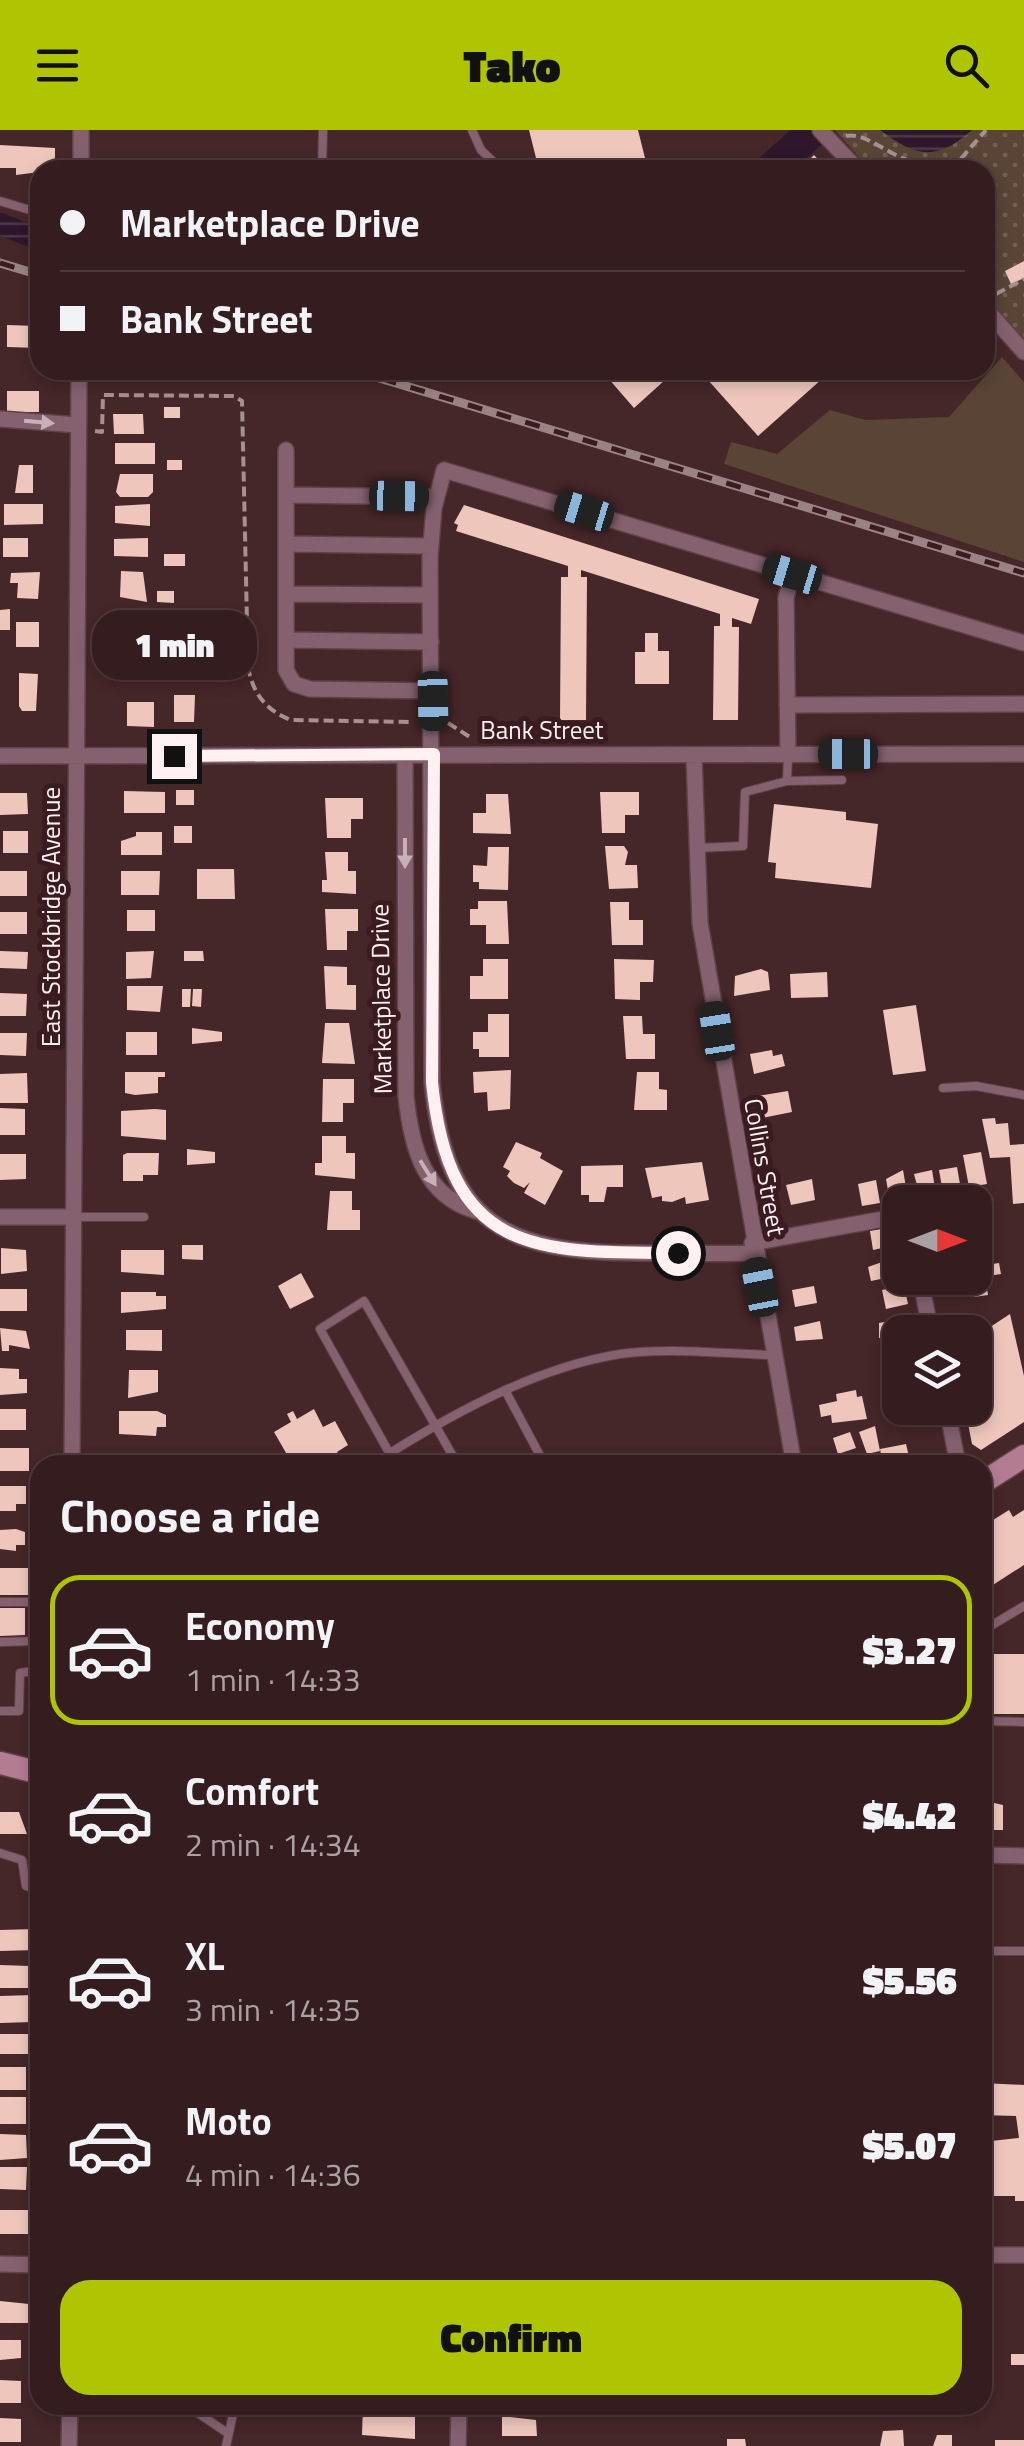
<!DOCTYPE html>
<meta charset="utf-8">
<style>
:root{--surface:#341c1f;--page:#3f292c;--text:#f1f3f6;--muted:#a9a1a4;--line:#4e3a3d;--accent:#b0c502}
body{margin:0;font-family:"Titillium Web",sans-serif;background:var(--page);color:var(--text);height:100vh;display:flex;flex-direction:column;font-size:38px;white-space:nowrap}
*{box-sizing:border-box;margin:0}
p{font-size:32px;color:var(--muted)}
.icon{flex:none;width:55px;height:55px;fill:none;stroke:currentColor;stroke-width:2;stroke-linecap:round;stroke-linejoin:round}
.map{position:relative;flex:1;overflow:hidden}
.details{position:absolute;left:30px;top:1325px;width:962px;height:960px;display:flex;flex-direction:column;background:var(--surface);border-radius:30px;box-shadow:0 5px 15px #0003,0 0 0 2px var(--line)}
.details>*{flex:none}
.hud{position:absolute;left:30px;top:30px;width:965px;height:220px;border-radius:30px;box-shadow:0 5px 15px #0003,0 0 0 2px var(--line);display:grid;align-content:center;height:220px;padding:0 30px;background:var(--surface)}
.needle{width:65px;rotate:90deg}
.tools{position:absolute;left:882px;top:1055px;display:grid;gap:20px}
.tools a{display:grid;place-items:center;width:110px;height:110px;border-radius:20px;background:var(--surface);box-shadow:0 5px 15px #0003,0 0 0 2px var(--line);font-size:50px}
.end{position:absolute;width:45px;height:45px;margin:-22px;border:12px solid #fff1f2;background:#111;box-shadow:0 0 0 5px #111}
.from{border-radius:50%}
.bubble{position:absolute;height:70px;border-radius:30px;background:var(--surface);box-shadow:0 5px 15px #0003,0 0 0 2px var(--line);font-size:32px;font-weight:800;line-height:70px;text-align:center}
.car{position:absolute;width:30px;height:60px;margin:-30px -15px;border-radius:12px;box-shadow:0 0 8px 2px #0007;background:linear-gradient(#222 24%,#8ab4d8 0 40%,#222 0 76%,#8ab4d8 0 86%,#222 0)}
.hud b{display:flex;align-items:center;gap:35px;height:95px;font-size:38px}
.hud b+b{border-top:2px solid var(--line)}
.hud i{width:25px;height:25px;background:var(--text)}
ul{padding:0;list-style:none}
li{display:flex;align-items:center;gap:30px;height:150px;margin:0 20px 15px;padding:0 10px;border:5px solid transparent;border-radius:30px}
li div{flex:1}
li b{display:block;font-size:38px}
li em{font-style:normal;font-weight:800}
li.on{border-color:var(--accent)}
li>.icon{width:90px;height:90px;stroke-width:1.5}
h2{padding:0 30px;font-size:45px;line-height:120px}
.cta{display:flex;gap:20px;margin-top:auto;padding:20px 30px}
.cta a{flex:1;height:115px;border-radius:30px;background:var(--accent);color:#111;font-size:40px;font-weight:800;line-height:115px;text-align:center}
header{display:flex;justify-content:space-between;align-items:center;height:130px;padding:0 30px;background:var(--accent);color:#111;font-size:45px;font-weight:800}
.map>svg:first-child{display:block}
</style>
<header><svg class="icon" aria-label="menu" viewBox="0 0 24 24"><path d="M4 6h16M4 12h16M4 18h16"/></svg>Tako<svg class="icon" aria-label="search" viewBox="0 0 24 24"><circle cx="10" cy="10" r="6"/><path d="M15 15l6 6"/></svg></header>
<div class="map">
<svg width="1024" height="2316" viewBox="0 0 1024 2316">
<defs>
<pattern id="park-dots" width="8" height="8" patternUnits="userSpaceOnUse" patternTransform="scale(2.5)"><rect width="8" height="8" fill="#594436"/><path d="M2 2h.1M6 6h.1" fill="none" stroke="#725f54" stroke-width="1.8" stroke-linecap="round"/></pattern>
<pattern id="water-rules" width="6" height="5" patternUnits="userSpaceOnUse" patternTransform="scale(2.5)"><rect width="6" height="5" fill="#2e162b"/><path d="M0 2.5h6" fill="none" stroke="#4d384a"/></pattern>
</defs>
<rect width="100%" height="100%" fill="#452629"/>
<path fill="#594436" d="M1002,227L1024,252V432L724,334L731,312L777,324L830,280L865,290L949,287Z"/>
<path fill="url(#park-dots)" d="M835,0H1024V213L985,167V40H870Z"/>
<path fill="url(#water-rules)" d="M797,0L811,14L784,40H755Z
M880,0H972C937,31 917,28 880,0Z
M0,82L40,98V121L0,106Z"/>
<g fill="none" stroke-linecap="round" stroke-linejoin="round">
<path stroke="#2e162b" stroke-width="32" d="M770,40L814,0"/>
</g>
<path fill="#eec6bc" d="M529,0H638L648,40H539Z
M0,15L55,18V40L16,45V38H0Z
M814,25L828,40H799Z
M1024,131V148L1011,154L1005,141Z
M7,195L39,196V218L7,217Z
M601,240H657L665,250L634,278Z
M699,240H832L758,306Z
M7,261H39V282H7Z
M164,277H180V288H164Z
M113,284H143L144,304H114Z
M115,313H155V334H115Z
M167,330H182V340H167Z
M19,335H33V363H15Z
M120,344H153V362L148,367H120L116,362Z
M4,374H43V394L4,395Z
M150,374V396L115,393V376Z
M464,375L759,469L751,494L732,488V497H739L738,590H713L714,496H720V484L581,440V447H587L586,590H560L561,447H568V436L456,401L458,395L454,393Z
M3,408H28V427H3Z
M148,408V427L114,426V409Z
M164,424H185V436H164Z
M121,441L143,442L147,472L120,467Z
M40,442L38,469L17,468L18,453H10L11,443Z
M157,461H174V473L157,472Z
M10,479V500H0V480Z
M123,479H157V501H122Z
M16,492H39V517H16Z
M173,497H191V517H173Z
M645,503H658V521H669V554H635V522H645Z
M164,520H191V533H164Z
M120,524H152V544L120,545Z
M19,543L38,544L36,581H22L19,576Z
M174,565H195L194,592H174Z
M127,572H154V597L127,596Z
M176,660H194V675H176Z
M124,661L165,662V683H124Z
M600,662H639V685H625V703H602Z
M0,663H27L28,684L0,685Z
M486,664H508L511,704L473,703V683H486Z
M325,668H363V689H351V708H327Z
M774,674L846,682V690L878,694L871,758L775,748L776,733L768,732Z
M174,696H192V713H174Z
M3,701H28V723H3Z
M136,702H162V725H121V711L136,706Z
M605,716H624L628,722L625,735H637L638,758L609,759Z
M488,717H509L508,760L479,759V752H473V735L487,736Z
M325,722H348V741H356V764L322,762V750H327Z
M197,739H234L235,769H197Z
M0,741H27V766H0Z
M121,741H160L159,765H121Z
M478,771H507L509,814H486V795H470V779H478Z
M610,772H629V790H643V815H612Z
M325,779H358V801H347V820H327Z
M127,780H155V801H127Z
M0,782H27V804H0Z
M0,821L28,822L27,839L0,838Z
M154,821L151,848L126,849V822Z
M184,821H203L204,831H184Z
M483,829H508V869H470V846H483Z
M614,829L654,830L653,852H640V870L615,869Z
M324,836L347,837V855H356V880L326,879Z
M761,839L768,842L770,860L734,866L735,846Z
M827,842L828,867L791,868L790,844Z
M127,856H163L160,882L127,880Z
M182,859H191L190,877H182Z
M193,859H202L201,877L192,876Z
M0,863L27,864L26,886H0Z
M916,875L926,941L893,945L883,880Z
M488,884H509V927H479V919H473V902H488Z
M623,886H642L643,904H655V929H626Z
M325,893H349L355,934L322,933Z
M192,898L222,902V911L192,914Z
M126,902H157V925H126Z
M0,903H27L26,926L0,925Z
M772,920L773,926L782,924L785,936L754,944L750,924Z
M511,940L510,979L488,981L487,962L474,963L473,942Z
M125,942H165V947H158V963L135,965L125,963Z
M637,942H659V959L667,960V980H634Z
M27,943L28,973H0V944Z
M323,949H354V973H343V992H322Z
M788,961L792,982L762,988L758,966Z
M0,978L25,979V1005H0Z
M155,979L166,980V1010L121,1006V981Z
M995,988L996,994L1008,993L1010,1015L1024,1014V1073L1013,1074L1010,1027L990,1028L982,989Z
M322,1006H346V1023H355V1049L315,1045V1033H322Z
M516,1012L542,1023L540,1028L563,1041L545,1075L524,1063L530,1052L524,1058L514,1053L507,1046L510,1041L503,1037Z
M187,1019L215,1022V1033L187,1035Z
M981,1022L987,1054L969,1057L963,1025Z
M127,1023H159L158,1045H143V1051H123V1025Z
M0,1024H26V1049L0,1050Z
M702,1032L709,1070L686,1074L685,1067L672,1072L662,1071V1066L652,1068L645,1038Z
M623,1035V1057H607L604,1072H589V1065H581V1036Z
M957,1037L961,1060L943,1063L939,1040Z
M903,1040L908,1069L890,1072L886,1049Z
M932,1040L936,1064L921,1071L914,1044Z
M812,1049L815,1070L791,1075L786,1055Z
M876,1050L880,1073L862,1076L858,1054Z
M330,1061H352V1080H360V1100H327Z
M893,1097L896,1115L873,1120L870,1101Z
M182,1115H203V1130L182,1129Z
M1,1118L26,1120L27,1141L1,1144Z
M121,1120H164V1145L121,1142Z
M899,1126L900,1145L871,1151L868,1137Z
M999,1133L1001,1144L988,1146L986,1135Z
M984,1140L988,1165L974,1167L971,1148Z
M301,1143L314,1167L290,1179L278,1156Z
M942,1148H966L968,1160L941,1166L938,1151Z
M904,1155L908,1174L886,1179L882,1160Z
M814,1156L817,1173L795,1177L792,1160Z
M0,1159H27V1181H0Z
M121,1162H156V1166H166V1179L121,1183Z
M1010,1184L1024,1246V1292L981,1320L972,1314L965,1278H975V1207Z
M911,1187L914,1201L879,1208V1193Z
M820,1191L823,1209L796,1211L794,1197Z
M0,1198L26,1201L30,1219L9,1215V1221H2Z
M126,1200H162V1221L126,1220Z
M900,1221V1241L885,1244L884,1224Z
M0,1238L19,1239V1249H27V1263L0,1265Z
M129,1240H158V1262L128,1268Z
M856,1260L857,1267L862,1266L867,1289L832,1293L831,1285L821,1287L819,1275L837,1271L836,1264Z
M0,1279H26V1300H0Z
M314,1279L323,1297L335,1291L348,1315L337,1322L342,1330L354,1323L360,1335H293L274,1302L291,1292L287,1284L293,1281L297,1289Z
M119,1281H157L166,1285V1297H157L156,1306L119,1304Z
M875,1296L880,1321L867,1324L859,1302Z
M850,1302L856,1318L838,1324L833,1308Z
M906,1314L911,1335H883L880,1319Z
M0,1318H29V1341H0Z
M0,1356H26V1374H16V1381H0Z
M1009,1380L1013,1387L1024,1380V1435L982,1462V1397Z
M16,1399L25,1402V1415H16V1421L0,1419V1400Z
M0,1438H29V1465H0Z
M0,1478H25V1505L0,1506Z
M991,1524H1024V1584H991Z
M985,1671L1003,1675V1700H982Z
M0,1682H19L27,1704H0Z
M35,1799L36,1820L0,1821V1800Z
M0,1835L30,1836L29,1858H0Z
M33,1865V1892L0,1893V1866Z
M0,1904H28V1924H0Z
M0,1937H26V1960H0Z
M982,1953L1024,1955V2071H1015V2066H982V2012L1019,2008L1016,1986L982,1985Z
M0,1967H26V1994H0Z
M0,2004L26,2005L27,2028L0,2030Z
M0,2037H27L26,2060L0,2059Z
M0,2080H28V2104H0Z
M0,2171L29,2174V2193H0Z
M0,2210H21V2228L0,2230Z
M1011,2224H1024V2235H1011Z
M0,2250L21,2251V2273H0Z
M363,2275H415V2309L362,2305Z
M721,2275H741V2283H721Z
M502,2286L536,2290L537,2306H502Z
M0,2288L21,2289V2312H0Z
M903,2300L904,2316H880L883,2301Z
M937,2305H952V2316H933Z
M727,2309H745L746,2316H727Z
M995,2310H1024V2316H995Z"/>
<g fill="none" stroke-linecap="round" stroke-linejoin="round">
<defs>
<path id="service" d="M472,0L481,20L502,40
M81,33L322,38
M322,40L323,0
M0,71L40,83
M787,651L788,625
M696,718L743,716L745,662L787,651L842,650
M943,958L976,956L1024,965
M74,1087H144
M506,1262L545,1335
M390,1323C459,1280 539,1237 620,1224C669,1217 724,1224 773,1225
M396,1335L320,1199L364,1171L458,1335
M0,1472H40
M982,1501L1024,1476
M0,1512L40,1511
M0,1581H19L20,1543L40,1540
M982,1591L1024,1592
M0,1723L22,1730L26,1756L40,1760
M982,1821H1024
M186,2275L226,2302
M226,2316L235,2275"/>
<path id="minor" d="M820,0L858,40
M81,40V0
M985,178L1024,222
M0,289L78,295
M286,320V540L294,554L310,559L433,561
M286,365L437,367
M286,414L431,416
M286,464L430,465
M286,510L431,512
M787,575L1024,574
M405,625L406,966C411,1015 423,1066 476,1081
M788,625L786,468L792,444
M0,626L1024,624
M694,626L700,793L794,1335
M975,1073L985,1071
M0,1087H74
M752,1113L900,1086
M754,1123C715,1124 676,1123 638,1123C506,1123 446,1094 432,952L430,427L434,378L444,340L1024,513
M920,1148L931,1202
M947,1278L958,1335
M72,1335L79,240
M982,1725L1024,1726
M982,2125H1024
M0,2134L40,2135
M69,2316L70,2275
M458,2316L459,2275"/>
<path id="secondary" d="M982,1353L1024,1326
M0,1633L40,1643"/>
</defs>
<use href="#service" stroke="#5f4245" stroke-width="10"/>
<use href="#minor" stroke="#5f4245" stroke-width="18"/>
<use href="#secondary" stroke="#5f4245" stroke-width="25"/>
<path stroke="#a69092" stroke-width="4" stroke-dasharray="10 5" stroke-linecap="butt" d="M846,6C873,0 904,47 954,34
M951,40L986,0
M985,152L997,165
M996,164L1024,149
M95,301L102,302L103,265L234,266L242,271L248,537C253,563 265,580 291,590L413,592
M448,593L473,609"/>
<use href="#service" stroke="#856170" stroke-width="8"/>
<use href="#minor" stroke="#856170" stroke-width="15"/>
<use href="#secondary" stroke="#b47c93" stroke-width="22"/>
<defs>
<path id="rail" d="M0,133L40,145
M353,240L1024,443"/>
</defs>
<use href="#rail" stroke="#9a8385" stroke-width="9"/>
<use href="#rail" stroke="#3a1c20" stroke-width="5" stroke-dasharray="15" stroke-linecap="butt"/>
</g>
<defs><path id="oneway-solid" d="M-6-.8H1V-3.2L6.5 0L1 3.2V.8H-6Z" transform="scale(2.5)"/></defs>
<g fill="#c8b0b8">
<use href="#oneway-solid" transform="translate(39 292) rotate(5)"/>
<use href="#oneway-solid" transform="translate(405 723) rotate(90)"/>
<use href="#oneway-solid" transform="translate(428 1043) rotate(58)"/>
</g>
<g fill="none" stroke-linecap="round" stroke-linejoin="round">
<path stroke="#fff1f2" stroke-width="12" d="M174,626L434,624L432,952C449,1124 534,1123 678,1123"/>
</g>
<g text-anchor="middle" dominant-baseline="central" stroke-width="10" stroke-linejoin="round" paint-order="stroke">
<g font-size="25" fill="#fff1f2" stroke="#3a1c20">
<text x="542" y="600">Bank Street</text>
<text transform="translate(51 787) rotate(-90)">East Stockbridge Avenue</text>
<text transform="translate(381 869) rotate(-91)">Marketplace Drive</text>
<text transform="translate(765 1037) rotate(80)">Collins Street</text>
</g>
</g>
</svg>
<div class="tools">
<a><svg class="needle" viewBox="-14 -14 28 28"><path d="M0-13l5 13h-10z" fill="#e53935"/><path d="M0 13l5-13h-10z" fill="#a9a1a4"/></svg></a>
<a><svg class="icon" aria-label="layers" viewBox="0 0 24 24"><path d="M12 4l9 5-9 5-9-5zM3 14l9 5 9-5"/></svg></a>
</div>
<i class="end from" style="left:678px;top:1123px"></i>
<i class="end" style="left:174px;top:626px"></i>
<div class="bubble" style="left:92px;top:480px;width:165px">1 min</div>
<i class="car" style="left:399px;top:366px;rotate:91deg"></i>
<i class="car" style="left:584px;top:381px;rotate:287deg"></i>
<i class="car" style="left:792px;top:444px;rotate:287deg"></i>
<i class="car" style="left:433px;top:571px;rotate:179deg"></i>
<i class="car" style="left:848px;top:624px;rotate:270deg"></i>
<i class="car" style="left:717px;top:901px;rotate:351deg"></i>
<i class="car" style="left:760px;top:1157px;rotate:349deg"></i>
<div class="hud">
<b><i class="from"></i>Marketplace Drive</b>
<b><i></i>Bank Street</b>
</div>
<section class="details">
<h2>Choose a ride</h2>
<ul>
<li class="on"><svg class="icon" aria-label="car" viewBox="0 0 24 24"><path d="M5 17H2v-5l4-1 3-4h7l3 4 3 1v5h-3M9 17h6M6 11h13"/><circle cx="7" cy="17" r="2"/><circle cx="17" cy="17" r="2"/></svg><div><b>Economy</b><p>1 min · 14:33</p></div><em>$3.27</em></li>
<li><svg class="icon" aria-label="car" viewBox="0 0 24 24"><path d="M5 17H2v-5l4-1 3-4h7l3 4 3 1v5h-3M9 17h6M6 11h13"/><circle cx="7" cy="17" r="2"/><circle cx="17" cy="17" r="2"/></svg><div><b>Comfort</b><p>2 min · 14:34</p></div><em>$4.42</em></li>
<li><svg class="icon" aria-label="car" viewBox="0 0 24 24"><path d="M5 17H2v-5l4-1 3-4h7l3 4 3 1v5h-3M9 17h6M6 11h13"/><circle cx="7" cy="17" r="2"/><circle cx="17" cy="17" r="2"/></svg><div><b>XL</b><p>3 min · 14:35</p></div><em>$5.56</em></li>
<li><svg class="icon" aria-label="car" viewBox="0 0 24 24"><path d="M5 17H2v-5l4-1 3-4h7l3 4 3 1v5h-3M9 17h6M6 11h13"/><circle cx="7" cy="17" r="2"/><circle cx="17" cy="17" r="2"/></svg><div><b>Moto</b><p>4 min · 14:36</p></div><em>$5.07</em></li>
</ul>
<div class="cta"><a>Confirm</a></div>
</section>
</div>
